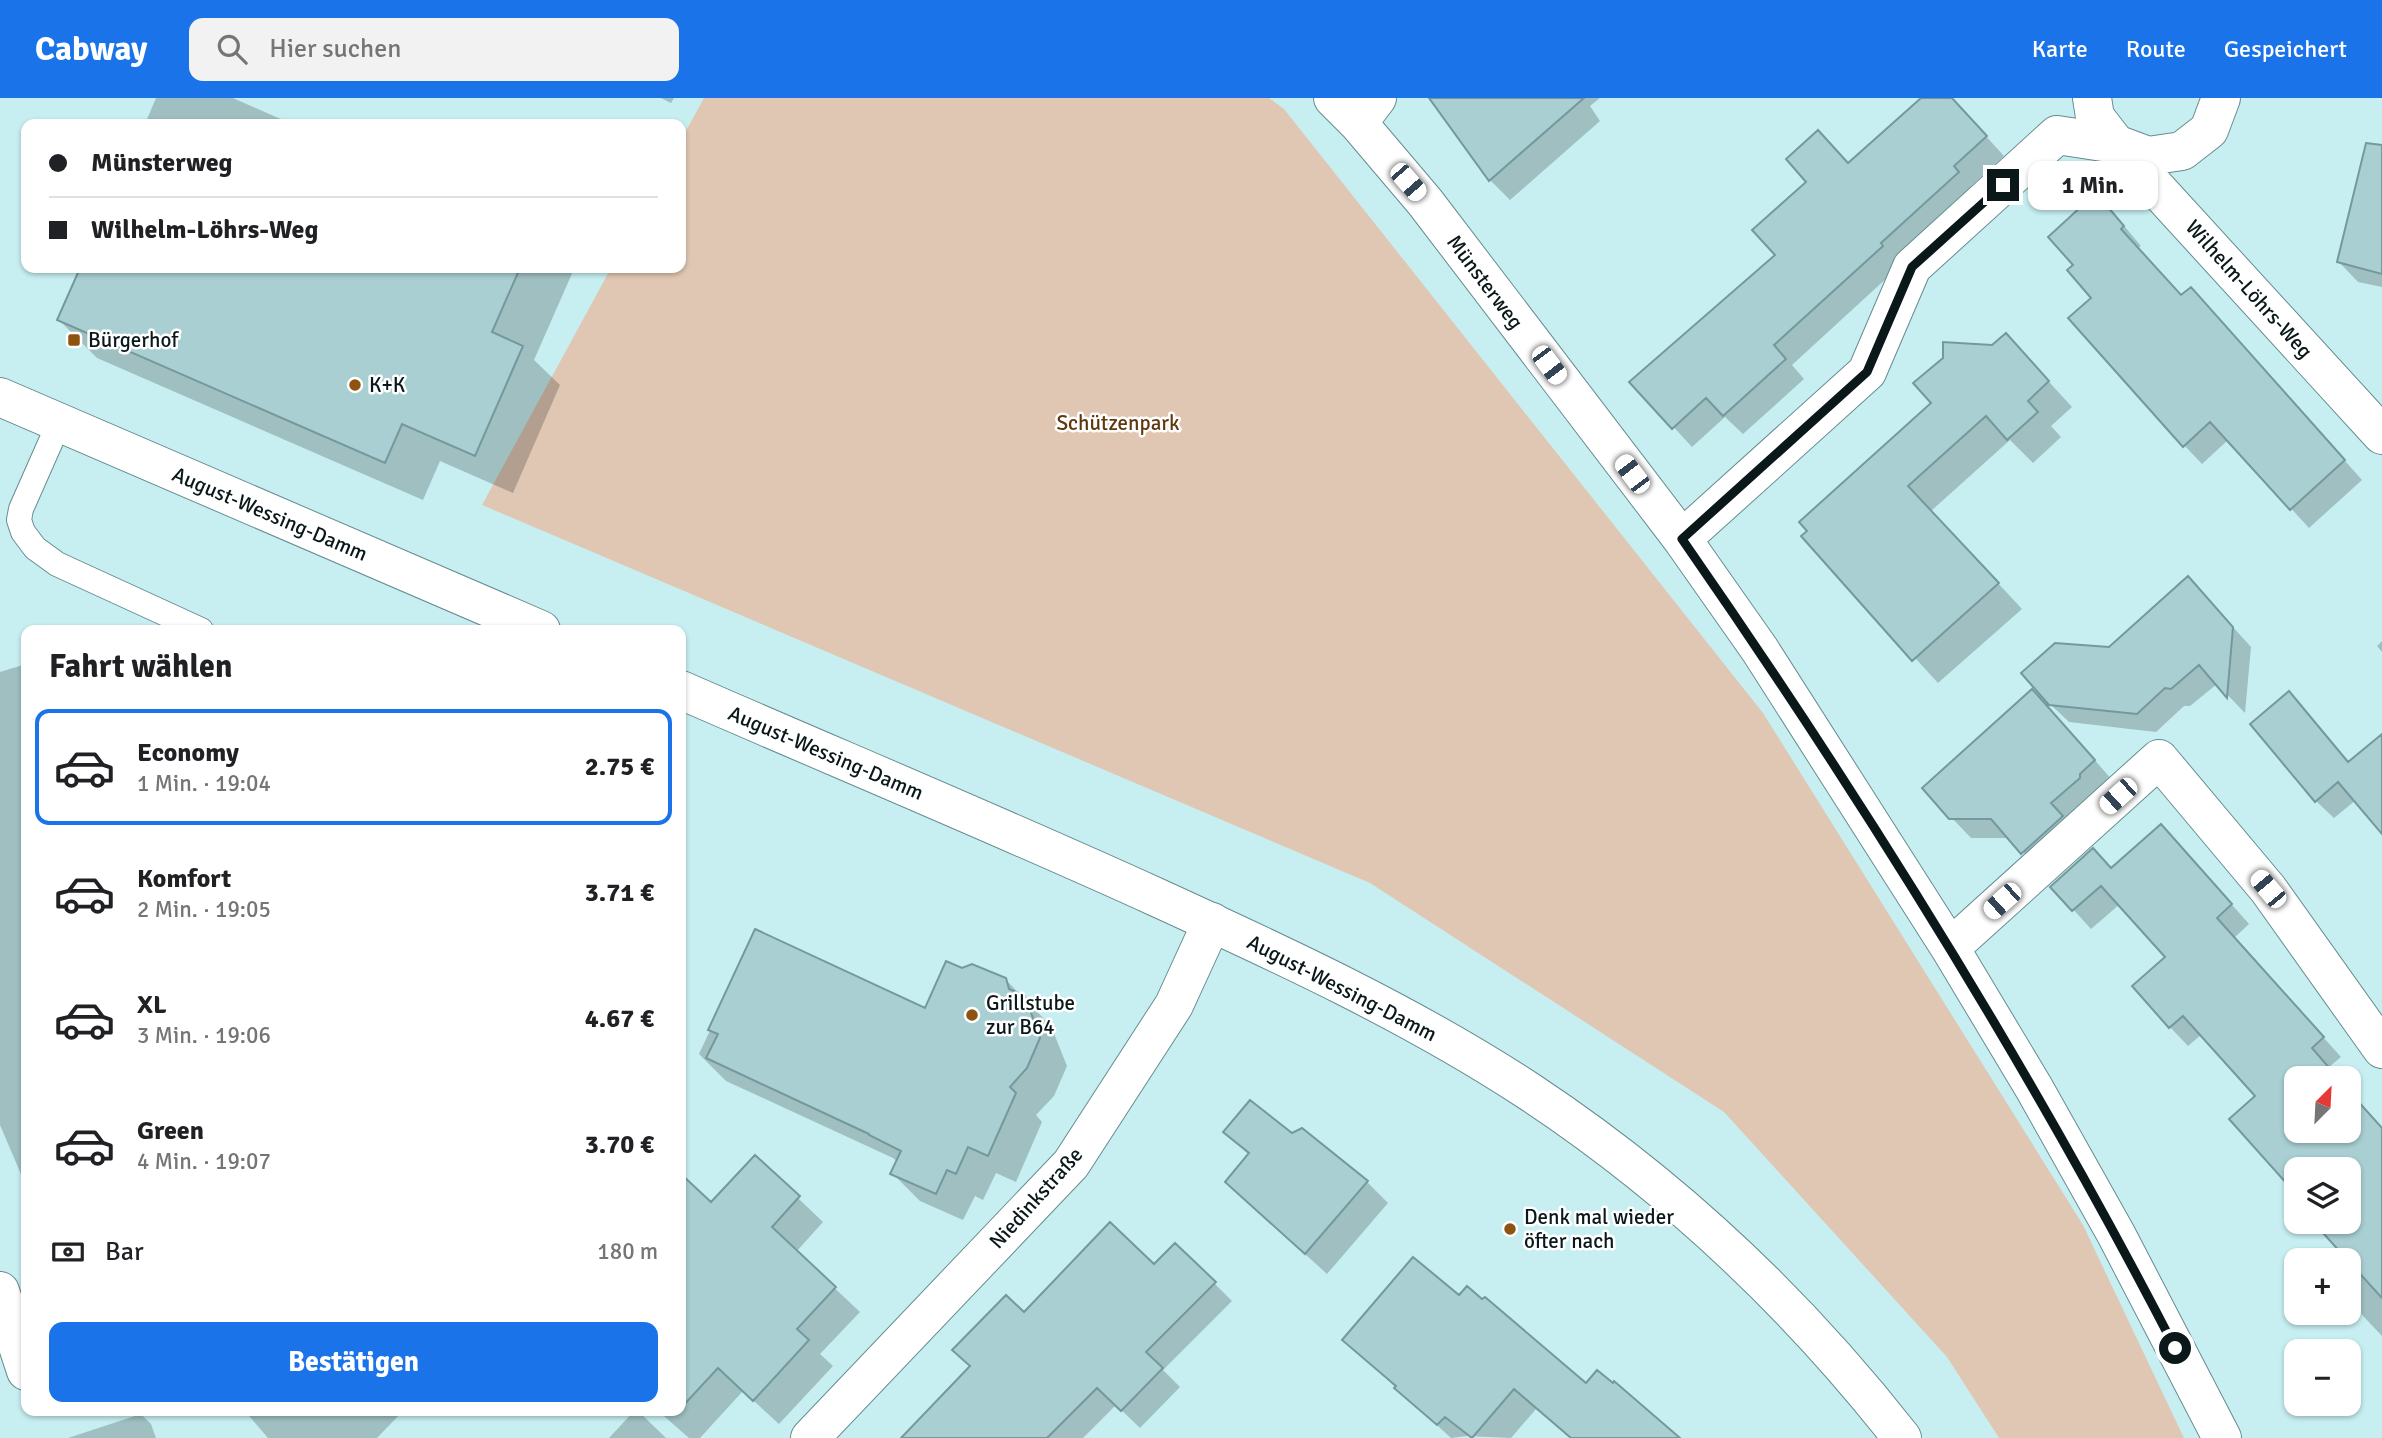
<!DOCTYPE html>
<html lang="de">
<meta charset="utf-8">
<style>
:root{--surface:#fff;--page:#f2f2f2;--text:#202124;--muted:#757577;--line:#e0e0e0;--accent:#1a73e8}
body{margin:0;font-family:Signika,sans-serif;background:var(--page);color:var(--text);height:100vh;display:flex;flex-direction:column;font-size:26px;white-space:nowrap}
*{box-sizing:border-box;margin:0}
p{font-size:23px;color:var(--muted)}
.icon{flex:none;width:38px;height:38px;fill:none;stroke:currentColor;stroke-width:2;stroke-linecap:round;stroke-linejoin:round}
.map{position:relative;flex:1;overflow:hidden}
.panel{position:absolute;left:21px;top:527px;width:665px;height:791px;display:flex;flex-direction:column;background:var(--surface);border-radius:14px;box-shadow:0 2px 5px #0004}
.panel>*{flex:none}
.banner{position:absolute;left:21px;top:21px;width:665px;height:154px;border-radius:14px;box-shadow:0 2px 5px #0004;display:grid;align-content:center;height:154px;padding:0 28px;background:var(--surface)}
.needle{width:46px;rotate:24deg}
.tools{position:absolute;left:2284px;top:968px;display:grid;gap:14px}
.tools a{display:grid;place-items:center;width:77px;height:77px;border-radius:14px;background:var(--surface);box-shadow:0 2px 5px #0004;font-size:35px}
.end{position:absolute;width:32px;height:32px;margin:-16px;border:9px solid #0a181a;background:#fff;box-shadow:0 0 0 4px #fff}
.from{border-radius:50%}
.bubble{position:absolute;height:49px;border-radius:14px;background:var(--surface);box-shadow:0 2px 5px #0004;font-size:23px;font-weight:800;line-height:49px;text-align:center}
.car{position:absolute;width:21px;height:42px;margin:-21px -10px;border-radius:9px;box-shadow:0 0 5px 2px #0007;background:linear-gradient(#fff 24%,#345 0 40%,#fff 0 76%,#345 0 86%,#fff 0)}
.banner b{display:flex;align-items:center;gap:24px;height:66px;font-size:26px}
.banner b+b{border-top:2px solid var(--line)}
.banner i{width:18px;height:18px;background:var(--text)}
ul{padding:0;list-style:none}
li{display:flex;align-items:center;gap:21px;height:116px;margin:0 14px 10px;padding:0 14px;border:4px solid transparent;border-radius:14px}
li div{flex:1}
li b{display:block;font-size:26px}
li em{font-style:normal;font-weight:800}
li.current{border-color:var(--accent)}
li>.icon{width:63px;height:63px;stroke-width:1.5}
h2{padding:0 28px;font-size:32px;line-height:84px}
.pay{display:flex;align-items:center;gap:18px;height:77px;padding:0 28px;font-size:26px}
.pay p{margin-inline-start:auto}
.primary-button{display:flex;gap:14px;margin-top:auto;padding:14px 28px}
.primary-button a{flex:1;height:80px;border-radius:14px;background:var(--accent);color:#fff;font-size:28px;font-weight:800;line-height:80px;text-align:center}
header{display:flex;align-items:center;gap:42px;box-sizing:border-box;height:98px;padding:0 35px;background:var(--accent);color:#fff}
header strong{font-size:33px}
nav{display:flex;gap:38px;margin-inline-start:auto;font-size:24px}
.search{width:490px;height:63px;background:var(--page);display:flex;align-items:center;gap:18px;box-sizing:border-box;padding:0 24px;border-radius:14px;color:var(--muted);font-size:26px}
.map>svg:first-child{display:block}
</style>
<header>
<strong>Cabway</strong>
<div class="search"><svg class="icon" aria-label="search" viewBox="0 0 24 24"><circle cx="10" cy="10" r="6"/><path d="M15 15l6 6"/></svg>Hier suchen</div>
<nav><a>Karte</a><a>Route</a><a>Gespeichert</a></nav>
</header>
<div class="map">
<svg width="2382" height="1340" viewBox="0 0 2382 1340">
<rect width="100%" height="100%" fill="#c7eff2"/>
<path fill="#e0c7b3" d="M704,0H1269L1284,11L1763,615L2083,1127L2184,1340H1999L1947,1259L1724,1014L1370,785L482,407L611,170H681V42Z"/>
<path fill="#0003" d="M156,0H233L292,26H145Z
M661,0H674L671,5Z
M1444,0H1600L1590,8L1600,23L1510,102L1490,82L1437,8Z
M1924,0H1951L2004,58L1971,88L1977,94L1901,167L1792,267L1804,281L1743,336L1725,319L1692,349L1632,284L1777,157L1849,67Z
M2382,94V189L2358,184L2339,164Z
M2114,116L2141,148L2138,150L2182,199L2209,210L2362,382L2309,430L2228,342L2202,366L2184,347L2093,200Z
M82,170H572L574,171L534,262L560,287L513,395L440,363L423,402L97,260L59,222Z
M2006,237L2072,309L2051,328L2061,339L2033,365L2010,342L1931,413L2022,511L1938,585L1804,438Z
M2206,499L2251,549L2245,615L2217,586L2190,608H2184L2156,634L2069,624L2050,606L2109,551Z
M2382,543V554L2377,548Z
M26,566V1088L0,1027V574Z
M2289,595L2350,665L2382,638V732L2356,702L2334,720L2316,703Z
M2052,613L2113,683L2042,774L2010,740H1971L1951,719Z
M2179,747L2249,826L2234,840L2341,959L2329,969L2338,980H2296V1032H2348V992L2382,1030V1238L2348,1202V1167L2352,1164L2315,1124H2348V1071H2296V1093L2258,998L2202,936L2188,948L2170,929L2167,859L2120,806L2091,831L2053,789L2112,772Z
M756,834L926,912L962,872L1005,881L1051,928L1067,968L1054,998L1036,1017L1042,1024L1016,1084L996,1075L983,1102L975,1098L963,1122L920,1103L892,1075L898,1064L893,1060L726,983L699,956Z
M1302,1032L1367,1084L1388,1105L1327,1176L1249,1105V1057L1226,1034L1292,1037Z
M755,1059L823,1124L796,1154L860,1214L820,1256L833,1268L779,1326L743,1293L700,1340H689L657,1312H681V1112L697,1094L711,1106Z
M1154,1169L1214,1185L1232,1203L1163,1272L1180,1289L1140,1330L1116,1307L1083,1340H903L1024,1217Z
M1459,1199L1586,1288L1676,1340H1570L1536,1311L1511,1340L1467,1338L1451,1340L1344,1242Z
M244,1312H404L377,1340H268Z
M635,1312H637L666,1340H609Z
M141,1316L151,1326L156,1340H68Z"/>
<path fill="#a9cfd3" stroke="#74999c" stroke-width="2" d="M1429,0H1584L1489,83Z
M1921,0H1952L1987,38L1954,68L1959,74L1881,145L1883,148L1774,247L1786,261L1723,318L1706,300L1672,331L1629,284L1775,157L1752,132L1806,84L1786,61L1818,32L1848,65Z
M2366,45L2382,47V176L2337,164Z
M2096,95L2124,128L2121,131L2181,197L2191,189L2345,362L2290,412L2210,324L2183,349L2068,220L2091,200L2067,172L2073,167L2048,139Z
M80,170H520L492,234L523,248L475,358L402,326L385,365L57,222Z
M2006,235L2049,283L2028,303L2038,314L2007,342L1986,318L1908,388L1999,485L1912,563L1801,438L1807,433L1799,424L1931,305L1913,285L1943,260V244L1992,247Z
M2188,478L2233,529L2227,600L2199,567L2171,591L2165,590L2137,616L2049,607L2021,575L2055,545L2109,549Z
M2032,591L2095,662L2080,676V680L2051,705L2063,718L2021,756L1991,721H1949L1922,690Z
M2289,593L2348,664L2382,636V736L2338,684L2315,704L2250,626Z
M2161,726L2232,806L2217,820L2324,939L2312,950L2338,980H2296V1032H2348V992L2382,1030V1200L2313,1124H2348V1071H2296V1096L2229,1021L2255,998L2183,918L2169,930L2132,888L2165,859L2101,788L2072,813L2050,789L2093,750L2111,770Z
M755,831L925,910L946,863L962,870L972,866L1006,880L1009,891L1025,898L1040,940L1027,970L1010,989L1016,995L988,1058L968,1049L956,1076L947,1072L936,1096L890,1076L901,1053L869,1037V1036L706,960L718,936L708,932Z
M1250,1002L1292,1035L1302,1030L1368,1083L1305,1156L1225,1084L1249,1055L1223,1034Z
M755,1057L800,1098L772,1129L836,1189L797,1231L809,1242L753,1303L718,1270L681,1310V1076L711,1104Z
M1110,1124L1154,1166L1175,1145L1216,1184L1146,1254L1163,1270L1121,1313L1097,1290L1047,1340H901L970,1268L952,1252L1006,1197L1024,1214Z
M1413,1159L1459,1197L1467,1188L1482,1201L1485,1199L1586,1285L1597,1272L1613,1285L1614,1283L1680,1340H1571L1514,1291L1472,1340L1445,1319L1437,1327L1394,1290L1396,1288L1342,1242Z"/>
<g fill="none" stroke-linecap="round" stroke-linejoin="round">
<defs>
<path id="service" d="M59,325L21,411L19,422L23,434L35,450L57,466L201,532"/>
<path id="minor" d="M1333,0L1358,25L1425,104L1682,441L1760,552L1950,850L2034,990L2116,1136L2222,1340
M2092,0L2095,19L2116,46L2148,58L2182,53L2209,32L2221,0
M1358,25L1377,0
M1682,441L1867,274L1912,169L2057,37L2116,46L2382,337
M1950,850L2159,661L2268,791L2382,951
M0,1193L26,1273
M810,1340L1071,1066L1174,907L1212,824"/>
<path id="primary" d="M0,299L541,532
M681,592C839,661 998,727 1156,799C1283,857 1413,917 1530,994C1672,1088 1797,1206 1902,1340"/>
</defs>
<use href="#service" stroke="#678c8f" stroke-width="26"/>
<use href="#minor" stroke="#678c8f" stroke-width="40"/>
<use href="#primary" stroke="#678c8f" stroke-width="40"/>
<use href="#service" stroke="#fff" stroke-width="24"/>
<use href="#minor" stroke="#fff" stroke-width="38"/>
<use href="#primary" stroke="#fff" stroke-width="38"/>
</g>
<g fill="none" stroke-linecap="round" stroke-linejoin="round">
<path stroke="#0a181a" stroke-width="9" d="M2003,87L1912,169L1867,274L1682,441C1862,700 2030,969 2175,1250"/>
</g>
<g fill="#8e5310" stroke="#fff" stroke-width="2.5">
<rect x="67" y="235" width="14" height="14" rx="3.5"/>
<circle cx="355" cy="287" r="7"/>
<circle cx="972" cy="917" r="7"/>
<circle cx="1510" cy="1131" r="7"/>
</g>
<g text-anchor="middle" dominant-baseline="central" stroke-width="5" stroke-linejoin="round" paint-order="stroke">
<g font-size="21" fill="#0a181a" stroke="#fff">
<text transform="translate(1485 184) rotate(53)">Münsterweg</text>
<text transform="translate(2249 191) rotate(48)">Wilhelm-Löhrs-Weg</text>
<text transform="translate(270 416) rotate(23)">August-Wessing-Damm</text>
<text transform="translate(826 655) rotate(23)">August-Wessing-Damm</text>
<text transform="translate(1342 890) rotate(27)">August-Wessing-Damm</text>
<text transform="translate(1036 1100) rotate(-48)">Niedinkstraße</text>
</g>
<g font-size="21" fill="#0a181a" stroke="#fff" text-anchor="start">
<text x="88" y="242">Bürgerhof</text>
<text x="369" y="287">K+K</text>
<text x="986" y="905">Grillstube<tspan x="986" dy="24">zur B64</tspan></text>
<text x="1524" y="1119">Denk mal wieder<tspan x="1524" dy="24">öfter nach</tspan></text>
</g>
<g font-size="21" fill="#61380d" stroke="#fff">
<text x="1118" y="325">Schützenpark</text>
</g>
</g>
</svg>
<div class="tools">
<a><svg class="needle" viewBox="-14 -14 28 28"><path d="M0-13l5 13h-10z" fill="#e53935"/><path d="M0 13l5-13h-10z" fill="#757577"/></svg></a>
<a><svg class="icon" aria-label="layers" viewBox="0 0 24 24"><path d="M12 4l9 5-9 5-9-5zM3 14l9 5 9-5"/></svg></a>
<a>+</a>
<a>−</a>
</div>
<i class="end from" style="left:2175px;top:1250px"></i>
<i class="end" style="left:2003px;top:87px"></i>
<div class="bubble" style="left:2028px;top:63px;width:130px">1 Min.</div>
<i class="car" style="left:1408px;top:84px;rotate:139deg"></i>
<i class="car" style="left:1549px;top:267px;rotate:143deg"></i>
<i class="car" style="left:1632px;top:376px;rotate:323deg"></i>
<i class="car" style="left:2118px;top:698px;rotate:228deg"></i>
<i class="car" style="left:2268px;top:791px;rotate:320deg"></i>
<i class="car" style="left:2002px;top:803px;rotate:228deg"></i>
<div class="banner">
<b><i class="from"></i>Münsterweg</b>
<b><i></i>Wilhelm-Löhrs-Weg</b>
</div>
<section class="panel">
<h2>Fahrt wählen</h2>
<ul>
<li class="current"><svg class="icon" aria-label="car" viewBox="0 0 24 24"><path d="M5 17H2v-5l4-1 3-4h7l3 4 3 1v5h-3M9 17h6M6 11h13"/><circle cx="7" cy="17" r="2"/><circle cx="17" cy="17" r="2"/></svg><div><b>Economy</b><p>1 Min. · 19:04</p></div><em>2.75 €</em></li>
<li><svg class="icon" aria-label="car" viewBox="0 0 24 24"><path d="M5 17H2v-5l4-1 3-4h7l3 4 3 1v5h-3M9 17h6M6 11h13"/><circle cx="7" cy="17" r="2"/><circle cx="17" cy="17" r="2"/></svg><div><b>Komfort</b><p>2 Min. · 19:05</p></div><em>3.71 €</em></li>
<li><svg class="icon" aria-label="car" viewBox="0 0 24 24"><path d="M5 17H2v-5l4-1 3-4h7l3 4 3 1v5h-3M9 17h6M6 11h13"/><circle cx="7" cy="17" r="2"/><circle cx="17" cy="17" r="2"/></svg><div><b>XL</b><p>3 Min. · 19:06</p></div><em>4.67 €</em></li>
<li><svg class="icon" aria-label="car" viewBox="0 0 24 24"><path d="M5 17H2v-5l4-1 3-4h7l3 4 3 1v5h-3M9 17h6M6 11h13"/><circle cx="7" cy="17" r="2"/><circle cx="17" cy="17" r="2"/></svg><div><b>Green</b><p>4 Min. · 19:07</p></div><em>3.70 €</em></li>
</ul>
<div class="pay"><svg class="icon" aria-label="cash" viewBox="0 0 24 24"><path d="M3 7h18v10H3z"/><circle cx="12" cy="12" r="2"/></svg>Bar<p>180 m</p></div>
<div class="primary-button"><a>Bestätigen</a></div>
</section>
</div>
